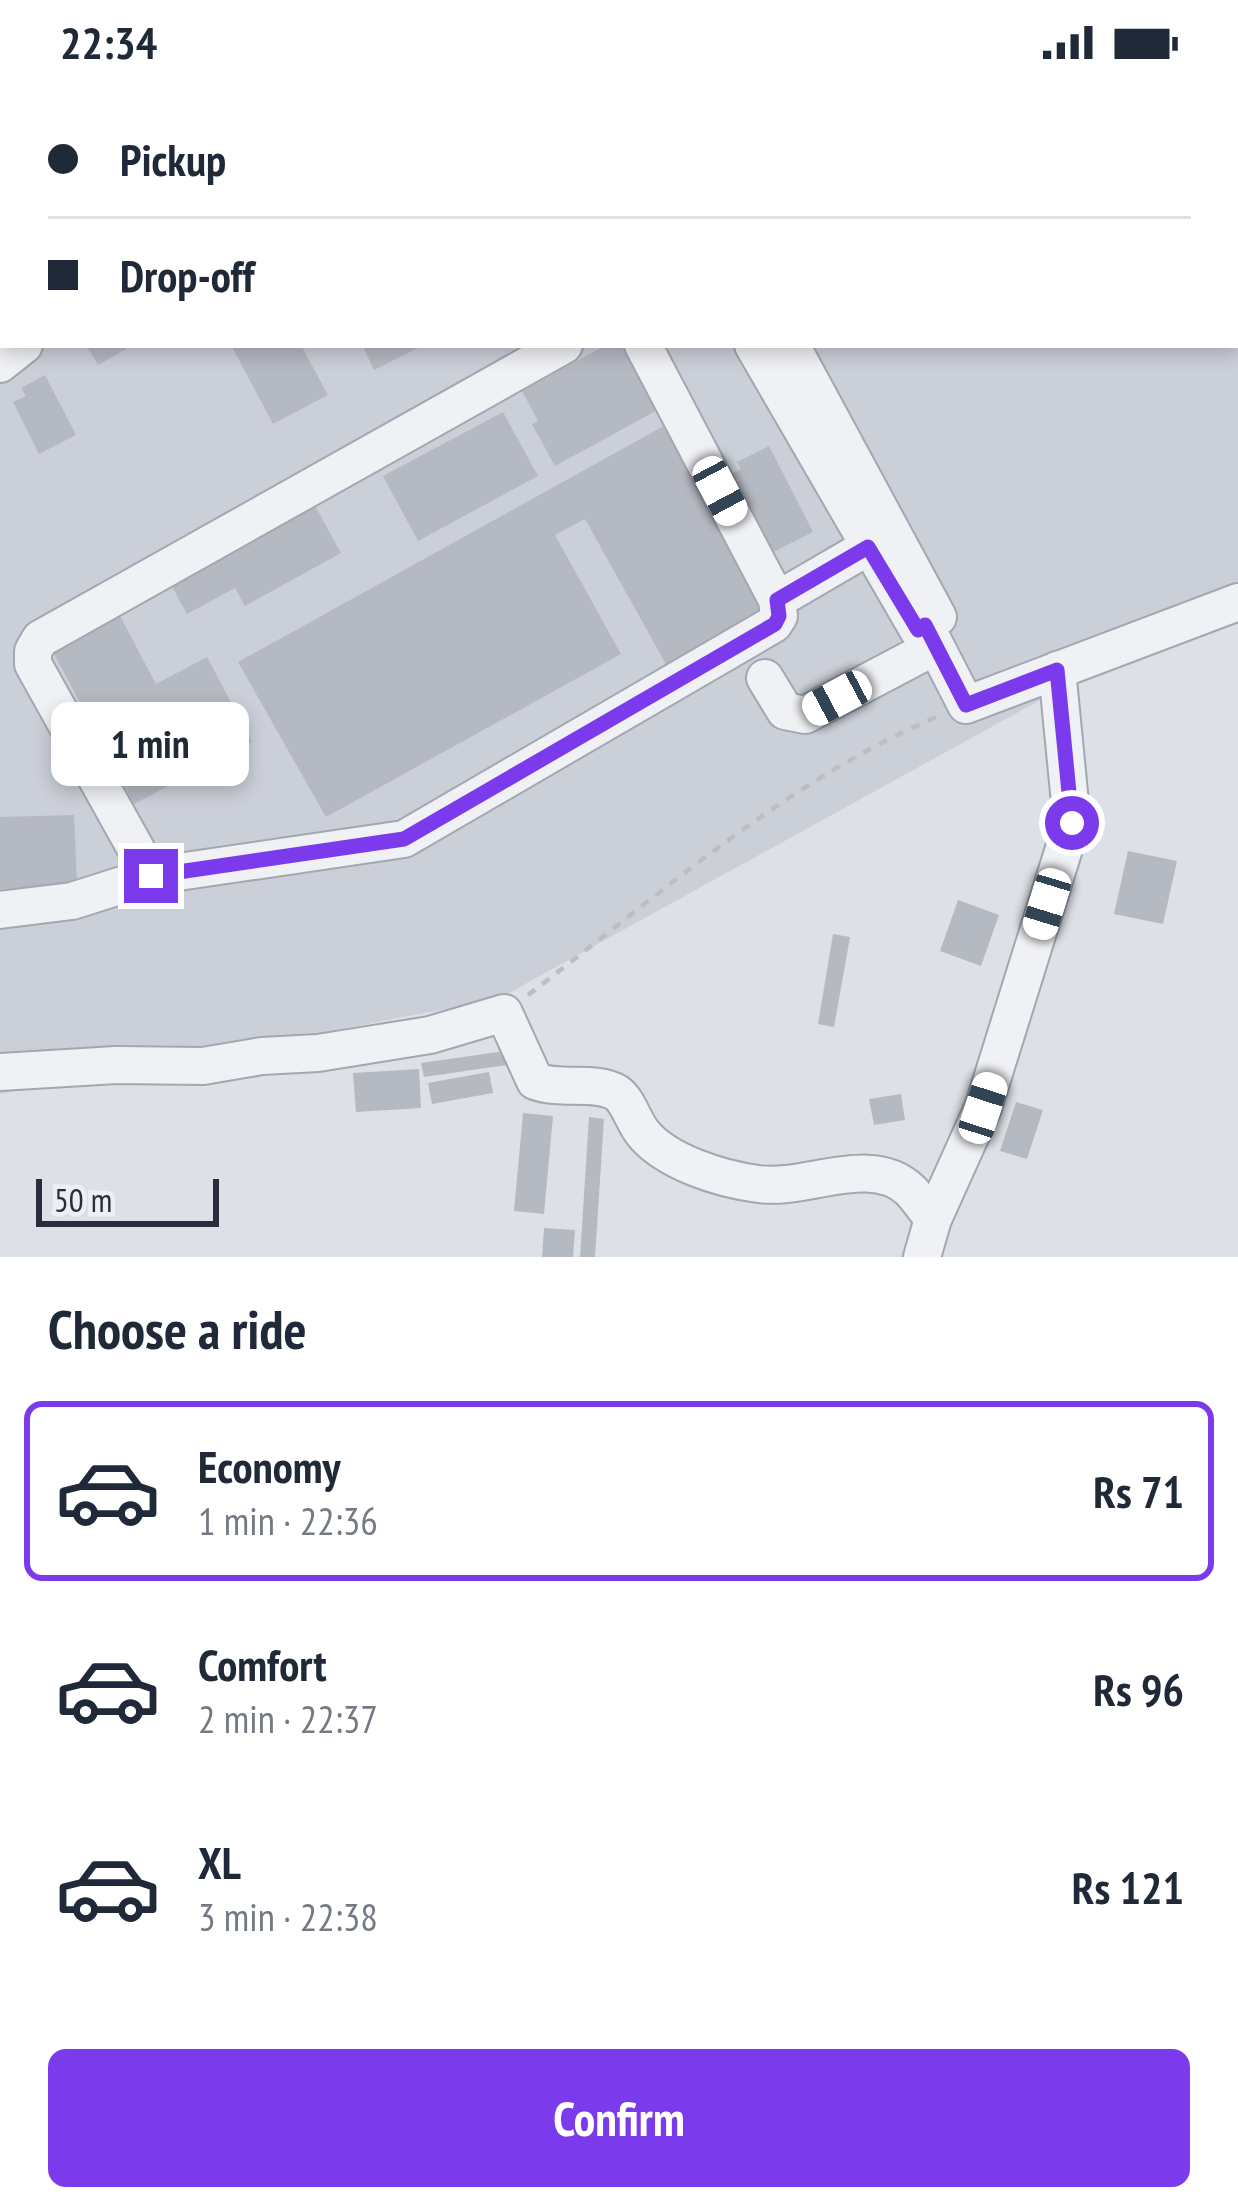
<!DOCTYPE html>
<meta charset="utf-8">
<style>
:root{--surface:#fff;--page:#f2f2f3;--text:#1f2937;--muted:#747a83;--line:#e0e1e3;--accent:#7c3aed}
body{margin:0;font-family:"PT Sans Narrow",sans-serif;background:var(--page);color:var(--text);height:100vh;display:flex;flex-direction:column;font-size:45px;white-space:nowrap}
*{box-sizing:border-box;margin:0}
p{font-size:39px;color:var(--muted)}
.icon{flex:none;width:66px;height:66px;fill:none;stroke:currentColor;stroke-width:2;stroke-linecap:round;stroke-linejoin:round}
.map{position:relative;height:1173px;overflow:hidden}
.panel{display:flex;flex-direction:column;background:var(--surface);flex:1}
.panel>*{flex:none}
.hud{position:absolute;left:0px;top:0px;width:1239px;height:264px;box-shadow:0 6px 18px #0003;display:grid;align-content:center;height:264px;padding:0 48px;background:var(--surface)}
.scale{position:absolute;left:36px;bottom:30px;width:183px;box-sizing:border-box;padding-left:12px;border:6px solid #282e3c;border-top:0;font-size:33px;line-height:42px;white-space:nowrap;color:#282e3c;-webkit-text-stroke:9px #eceff4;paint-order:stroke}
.end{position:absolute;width:54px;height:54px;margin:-27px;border:15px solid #7c3aed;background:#fff;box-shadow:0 0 0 6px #fff}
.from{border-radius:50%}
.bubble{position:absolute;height:84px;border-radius:18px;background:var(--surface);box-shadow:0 6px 18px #0003;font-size:39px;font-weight:700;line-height:84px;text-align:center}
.car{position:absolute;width:36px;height:72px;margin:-36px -18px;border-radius:15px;box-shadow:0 0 9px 3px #0007;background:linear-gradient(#fff 24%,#345 0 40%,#fff 0 76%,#345 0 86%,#fff 0)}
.hud b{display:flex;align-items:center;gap:42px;height:114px;font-size:45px}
.hud b+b{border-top:3px solid var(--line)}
.hud i{width:30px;height:30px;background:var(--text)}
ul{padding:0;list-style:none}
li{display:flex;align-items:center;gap:36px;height:180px;margin:0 24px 18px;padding:0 24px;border:6px solid transparent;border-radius:18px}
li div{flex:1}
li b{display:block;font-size:45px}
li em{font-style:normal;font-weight:700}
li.on{border-color:var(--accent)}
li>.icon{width:108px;height:108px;stroke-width:1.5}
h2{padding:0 48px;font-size:54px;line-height:144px}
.cta{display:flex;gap:24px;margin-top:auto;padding:24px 48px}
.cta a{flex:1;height:138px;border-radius:18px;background:var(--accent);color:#fff;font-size:48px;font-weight:700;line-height:138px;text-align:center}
.status{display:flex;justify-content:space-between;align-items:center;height:84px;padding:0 60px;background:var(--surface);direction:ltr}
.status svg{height:33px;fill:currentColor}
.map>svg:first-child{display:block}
</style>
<div class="status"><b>22:34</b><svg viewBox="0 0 49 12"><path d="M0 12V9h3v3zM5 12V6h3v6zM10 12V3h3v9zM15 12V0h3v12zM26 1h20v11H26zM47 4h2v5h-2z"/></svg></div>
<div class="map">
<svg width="1238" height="1173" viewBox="0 0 1238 1173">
<rect width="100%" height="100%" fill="#dde0e6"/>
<path fill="#cbcfd8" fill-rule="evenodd" d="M0,0H1238V507L498,915L0,1010ZM3,3H1236V261H3Z"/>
<path fill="#b5b9c2" d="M86,261H133L98,281Z
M231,261H301L328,311L273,340Z
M362,261H424L374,286Z
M606,261H632L665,322L555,382L532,340L538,337L522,307Z
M45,291L76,351L39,370L13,318L26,312L21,304Z
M503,328L538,392L418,457L383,392Z
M671,338L774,523L667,582L585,435L555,451L621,570L326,733L238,578Z
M769,362L813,448L759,475L719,396L741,385L737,378Z
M314,420L341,469L245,522L235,504L187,530L170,499Z
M120,532L156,600L207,573L252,658L134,720L53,568Z
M74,731L77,802L0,805V733Z
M1128,767L1177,777L1163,840L1114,830Z
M958,816L999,831L981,882L940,867Z
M833,850L850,853L834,943L818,940Z
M511,966L513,980L424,993L421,979Z
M419,985L421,1024L356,1028L353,989Z
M489,988L493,1009L432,1020L428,999Z
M901,1010L905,1036L874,1041L869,1015Z
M1016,1018L1043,1026L1027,1075L1000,1067Z
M523,1029L553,1032L544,1130L514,1127Z
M589,1033L604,1035L595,1173H580Z
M544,1144L575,1146L573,1173H542Z"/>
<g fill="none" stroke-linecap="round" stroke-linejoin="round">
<defs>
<path id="minor" d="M496,0L498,3
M613,0L615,3
M465,3L470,0
M669,3L676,0
M767,3L773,0
M1182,3L1187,0
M564,261L40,555L33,567V580L151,792L404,755L774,540L779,532L777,516L643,261
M753,261L918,546L938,533L791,261
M0,280L24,261
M777,516L868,463
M925,541L966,621L1238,518
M765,594L785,627L805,631L934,563
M0,826L72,817L151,792
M0,988L116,981L203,982L262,972L318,969L430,951L504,929L535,997C561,1007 596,996 617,1009C628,1017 633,1036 642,1048C665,1078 721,1095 758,1100C806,1107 871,1069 910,1106C918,1114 925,1125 933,1135
M922,1173L933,1135L983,1024L1072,739L1057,586"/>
</defs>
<use href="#minor" stroke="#a3a7b0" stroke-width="40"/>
<path stroke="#bcbec5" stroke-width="4.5" stroke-dasharray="9 9" stroke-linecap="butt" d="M528,911C657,813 788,695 939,632"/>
<use href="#minor" stroke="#f0f1f5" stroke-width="36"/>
</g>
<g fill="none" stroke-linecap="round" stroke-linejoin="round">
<path stroke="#7c3aed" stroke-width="15" d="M151,792L404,755L775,540L779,532L777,516L868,463L918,546L925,541L966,621L1057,586L1072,739"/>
</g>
</svg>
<div class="scale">50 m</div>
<i class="end from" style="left:1072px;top:739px"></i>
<i class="end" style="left:151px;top:792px"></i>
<div class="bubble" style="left:51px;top:618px;width:198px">1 min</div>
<i class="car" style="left:720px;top:407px;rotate:152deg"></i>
<i class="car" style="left:837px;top:614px;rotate:242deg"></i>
<i class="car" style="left:1047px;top:820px;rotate:197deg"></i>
<i class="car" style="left:983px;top:1024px;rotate:18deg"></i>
<div class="hud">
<b><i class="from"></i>Pickup</b>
<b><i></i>Drop-off</b>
</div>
</div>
<section class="panel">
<h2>Choose a ride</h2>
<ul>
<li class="on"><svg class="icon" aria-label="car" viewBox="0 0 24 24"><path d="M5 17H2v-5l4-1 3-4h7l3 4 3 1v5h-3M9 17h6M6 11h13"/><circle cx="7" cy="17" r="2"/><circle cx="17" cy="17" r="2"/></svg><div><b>Economy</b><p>1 min · 22:36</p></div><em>Rs 71</em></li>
<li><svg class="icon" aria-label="car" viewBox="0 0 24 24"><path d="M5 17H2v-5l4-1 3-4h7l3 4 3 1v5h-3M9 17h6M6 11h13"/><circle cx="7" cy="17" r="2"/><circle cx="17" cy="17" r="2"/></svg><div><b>Comfort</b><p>2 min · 22:37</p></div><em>Rs 96</em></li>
<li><svg class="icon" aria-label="car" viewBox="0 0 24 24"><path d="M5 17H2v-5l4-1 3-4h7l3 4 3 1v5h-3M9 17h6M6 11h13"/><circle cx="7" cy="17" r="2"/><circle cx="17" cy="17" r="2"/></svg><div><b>XL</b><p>3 min · 22:38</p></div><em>Rs 121</em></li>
</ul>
<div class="cta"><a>Confirm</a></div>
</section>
